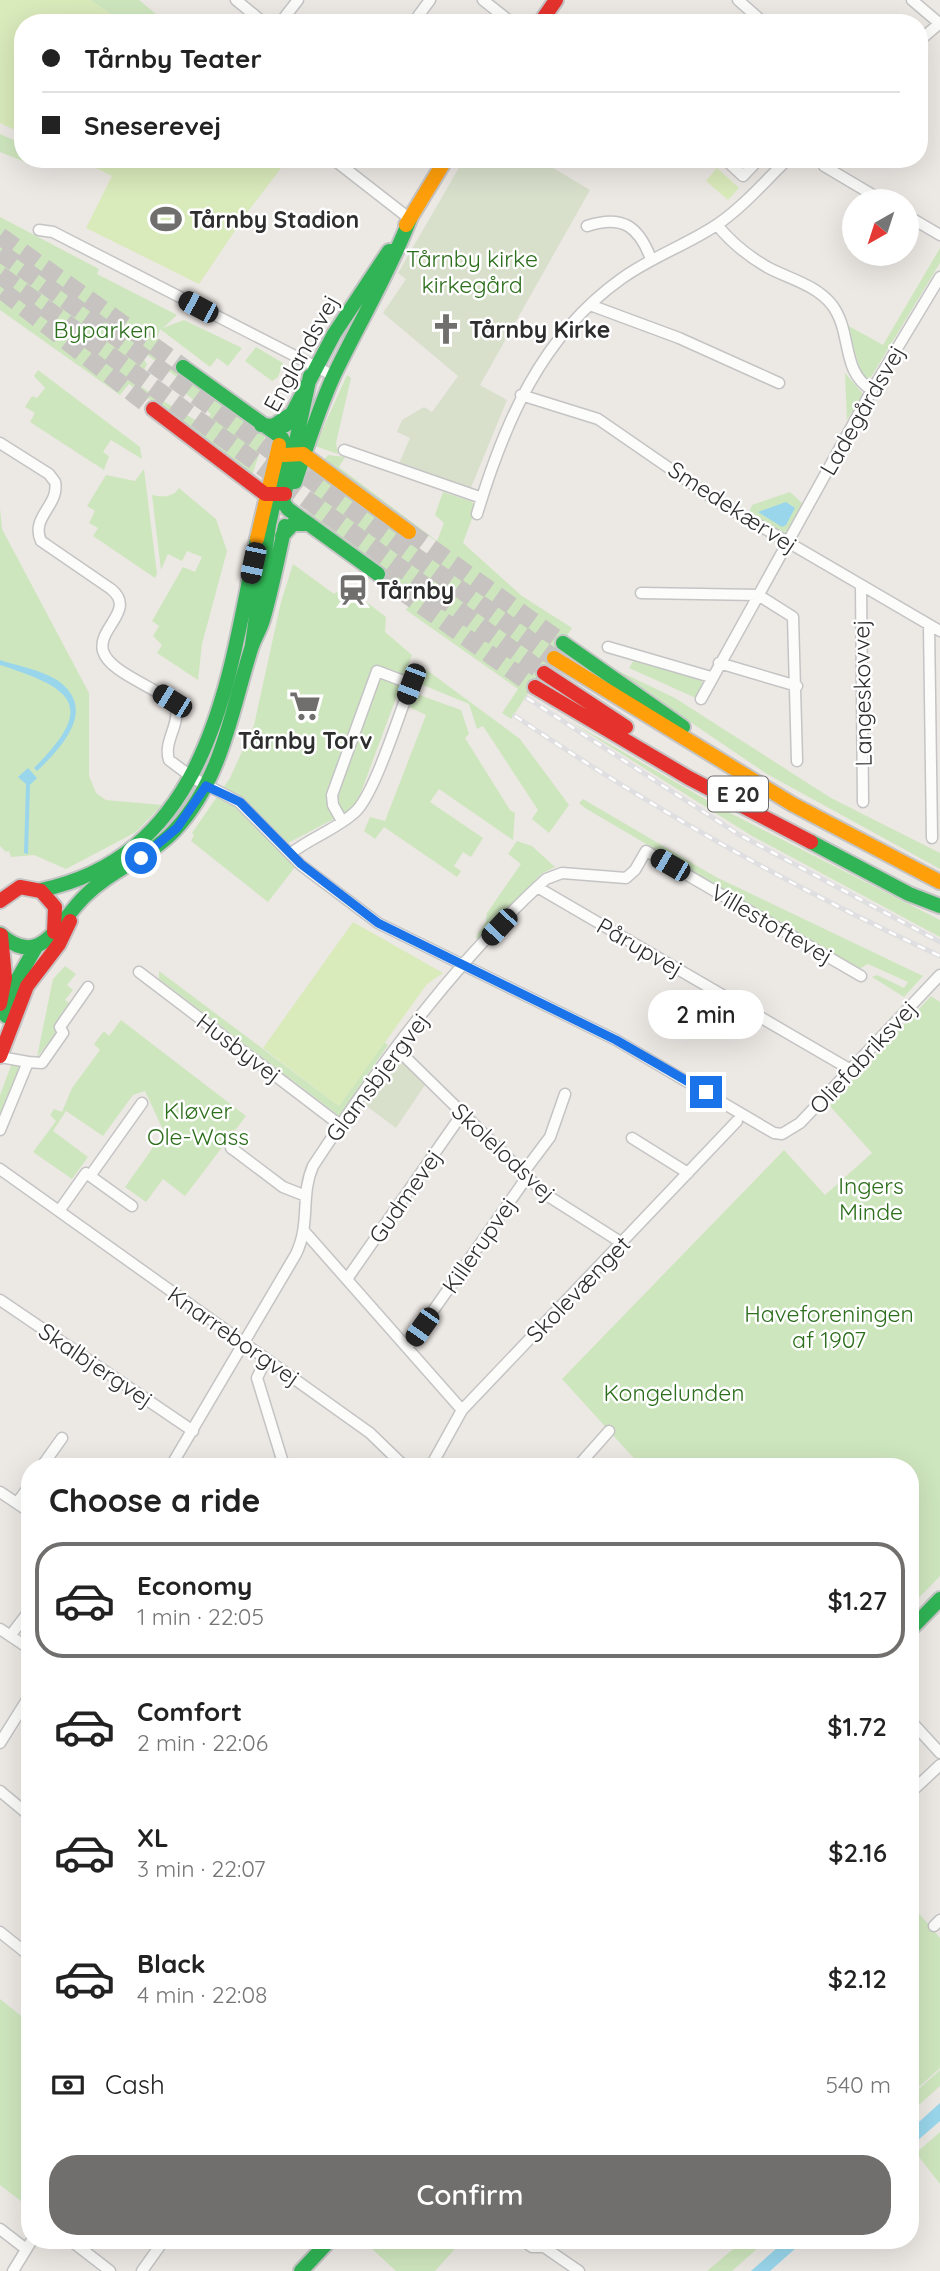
<!DOCTYPE html>
<meta charset="utf-8">
<style>
:root{--surface:#fff;--page:#f2f2f2;--text:#222;--muted:#767676;--line:#e0e0e0;--accent:#706f6e}
body{margin:0;font-family:Quicksand,sans-serif;background:var(--page);color:var(--text);height:100vh;display:flex;flex-direction:column;font-size:26px;white-space:nowrap}
*{box-sizing:border-box;margin:0}
p{font-size:23px;color:var(--muted)}
.icon{flex:none;width:38px;height:38px;fill:none;stroke:currentColor;stroke-width:2;stroke-linecap:round;stroke-linejoin:round}
.map{position:relative;flex:1;overflow:hidden}
.sheet{position:absolute;left:21px;top:1458px;width:898px;height:791px;display:flex;flex-direction:column;background:var(--surface);border-radius:28px;box-shadow:0 7px 28px #0002}
.sheet>*{flex:none}
.hud{position:absolute;left:14px;top:14px;width:914px;height:154px;border-radius:28px;box-shadow:0 7px 28px #0002;display:grid;align-content:center;height:154px;padding:0 28px;background:var(--surface)}
.needle{width:46px;rotate:219deg}
.fabs{position:absolute;left:842px;top:189px;display:grid;gap:14px}
.fabs a{display:grid;place-items:center;width:77px;height:77px;border-radius:50%;background:var(--surface);box-shadow:0 7px 28px #0002;font-size:35px}
.end{position:absolute;width:32px;height:32px;margin:-16px;border:9px solid #1a73e8;background:#fff;box-shadow:0 0 0 4px #fff}
.from{border-radius:50%}
.bubble{position:absolute;height:49px;border-radius:24px;background:var(--surface);box-shadow:0 7px 28px #0002;font-size:23px;font-weight:600;line-height:49px;text-align:center}
.car{position:absolute;width:21px;height:42px;margin:-21px -10px;border-radius:9px;box-shadow:0 0 5px 2px #0007;background:linear-gradient(#222 24%,#8ab4d8 0 40%,#222 0 76%,#8ab4d8 0 86%,#222 0)}
.hud b{display:flex;align-items:center;gap:24px;height:66px;font-size:26px}
.hud b+b{border-top:2px solid var(--line)}
.hud i{width:18px;height:18px;background:var(--text)}
ul{padding:0;list-style:none}
li{display:flex;align-items:center;gap:21px;height:116px;margin:0 14px 10px;padding:0 14px;border:4px solid transparent;border-radius:28px}
li div{flex:1}
li b{display:block;font-size:26px}
li em{font-style:normal;font-weight:600}
li.selected{border-color:var(--accent)}
li>.icon{width:63px;height:63px;stroke-width:1.5}
h2{padding:0 28px;font-size:32px;line-height:84px}
.pay{display:flex;align-items:center;gap:18px;height:77px;padding:0 28px;font-size:26px}
.pay p{margin-inline-start:auto}
.primary-button{display:flex;gap:14px;margin-top:auto;padding:14px 28px}
.primary-button a{flex:1;height:80px;border-radius:28px;background:var(--accent);color:#fff;font-size:28px;font-weight:600;line-height:80px;text-align:center}
.map>svg:first-child{display:block}
</style>
<div class="map">
<svg width="940" height="2271" viewBox="0 0 940 2271">
<rect width="100%" height="100%" fill="#ece8e4"/>
<path fill="#cee6be" fill-rule="evenodd" d="M90,0H139L167,23H125Z
M0,134L23,144V159H41L38,167L0,152Z
M0,217L99,269L97,274L177,315L163,328L184,320L242,348L228,366L217,358L210,367L160,329L157,338L159,341L152,352L265,436L252,476L129,384L120,395L0,310ZM146,354L178,378L180,389L211,414L202,424C177,409 154,396 129,378L132,374L144,371L147,364L143,358Z
M940,248V263L871,377L867,378L861,373L847,325L883,345Z
M256,347L283,363L278,377L272,381L245,361Z
M38,370L140,447L142,459L111,440L103,452L109,456L104,470L30,422L35,413L25,407L32,396L37,398L45,388L34,376Z
M845,373L863,394L847,420Z
M347,375L351,378L336,443L338,454L315,446Z
M328,455L345,457L339,467L437,541L444,523L435,515L443,492L473,502L475,510L463,543L522,596L572,628L511,719L502,713L518,689L406,610L417,595L308,515L317,475L440,563L450,551L323,461Z
M144,469L157,574L155,578L93,536L98,528L89,523L95,511L87,506L106,475L135,481Z
M179,488L216,519L227,551L202,644L198,680L157,653L162,645L153,636L159,626L152,621L183,567L195,572L202,557L187,551L182,561L168,554L161,570L152,495C161,497 173,498 179,488Z
M790,492L802,503L787,534L749,513L752,505Z
M0,508L2,529L89,693V776L96,793L106,800L162,805L136,832L66,869L34,855L11,857L9,851L6,852L0,846Z
M293,564L334,594L345,586L386,617L385,632L412,655L357,803L347,812L288,843L285,849L299,862L268,902L191,841L194,835L192,833L230,778L254,725L281,602Z
M634,660L697,678L703,682L698,699L629,668Z
M606,665L675,698L831,798L940,853V869L767,774Z
M424,668L520,739L569,805L549,833L532,819L538,810L483,726L477,729L469,704L418,683Z
M414,693L461,710L469,734L465,738L510,810L515,813L513,840L439,789L430,802L483,838L471,857L463,852L454,866L461,871L457,877L384,827L375,839L364,831L370,817L385,821L426,715L409,707Z
M566,719L724,810L940,920V937L752,836Z
M583,799L716,877L923,976L904,997L872,977L877,975L904,988L908,982L868,964L859,969L585,808L579,803Z
M517,841L532,846L555,867L541,874L478,940L476,937L486,922L487,913L521,864L508,854Z
M65,966L76,974L67,985L73,990L65,1000L70,1003L54,1025L56,1034L37,1057L53,979Z
M159,971L339,1106L384,1042L388,1045L339,1116L159,979Z
M931,996L940,1002V1576L910,1607V1466H641L562,1379L784,1150L825,1195L872,1153L829,1105Z
M121,1020L246,1116L185,1196L163,1179L146,1202L125,1187L164,1132L145,1091L133,1095L103,1136L66,1111L53,1131L88,1157L72,1179L33,1152L56,1121L50,1115L54,1109L62,1112L72,1088L100,1050L94,1044L104,1031L109,1036Z
M12,1063L21,1069L0,1118V1095Z
M910,1903L940,1938V2068L910,2095Z
M0,1999L30,2023V2208L0,2185Z
M940,2070V2086L910,2113V2097Z
M940,2132V2184L916,2153Z
M381,2240H463L435,2271H396L372,2249Z
M744,2240H767L732,2271H707Z"/>
<path fill="#d8e0cc" d="M464,159H538L590,190L480,385L507,400L470,490L398,466L410,438L397,432L402,420L424,407L432,412L458,376L383,313L406,279L398,273Z
M397,1061H401L425,1085L396,1128L365,1105Z"/>
<path fill="#d9eabb" d="M0,0H90L125,23H23V134L0,123Z
M77,159H288L249,210L199,284L86,228L112,176Z
M717,168L739,188L728,200L706,181Z
M353,922L443,973L427,984L339,1106L263,1048Z"/>
<path fill="#99d6ec" d="M786,502L795,508L786,525L782,527L758,512Z
M0,660C18,666 41,670 57,680C99,709 61,748 37,771L34,768C98,705 72,688 0,665Z
M28,768L37,778L30,785L28,854L24,853L26,784L18,777Z
M940,2103V2121L910,2147V2130Z
M786,2240H805L770,2271H751Z"/>
<g fill="none" stroke-linecap="round" stroke-linejoin="round">
<path stroke="#c6c3c0" stroke-width="18" stroke-dasharray="18 9" stroke-linecap="butt" d="M0,236L183,367
M0,252L554,658
M0,275L544,673
M3,291L153,409
M409,532L563,643
M378,574L535,687"/>
<defs>
<path id="street" d="M236,0L264,23
M483,0L512,23
M738,0L764,23
M912,0L939,23
M280,23L298,0
M413,23L430,0
M919,41L940,23
M333,159L410,219
M728,162L743,176L759,159
M824,166L883,201
M906,215L940,235
M717,225C730,241 748,256 767,267C789,279 815,284 832,305C853,333 840,371 872,390
M587,226C623,214 639,227 651,259
M39,230L53,232L334,376
M590,305L679,338L779,383
M521,395L598,419L714,499L940,631
M0,443L49,474L55,482C60,505 30,517 41,541L111,589C137,610 97,628 103,651C110,674 160,688 176,706C180,725 163,742 169,760L193,778L239,802L301,865L378,923L616,1040L774,1133L782,1134L800,1123L940,975
M344,450L482,498
M477,514C504,424 541,336 621,279C651,257 687,245 718,224C744,206 765,181 788,159
M861,585L863,802
M641,593L758,595L793,617L797,761
M929,625L932,838
M608,647L711,677
M719,663L797,686
M701,699L872,390L940,277
M290,854C310,838 335,830 354,813C374,797 400,711 411,684L377,671L332,795L333,805L342,821
M537,887L851,1070
M139,972L340,1125
M396,1048L545,1194L622,1243
M0,1057L28,1062L0,1130
M28,1062L42,1063L63,1033L60,1027L88,987
M632,1138L688,1173
M235,1143L231,1148L234,1150L283,1187L306,1196
M0,1169L370,1433L404,1466
M523,1173L550,1137L565,1094
M90,1176L142,1103
M59,1211L86,1173L132,1206
M305,1232L462,1410
M347,1279L462,1114
M0,1300L193,1431
M407,1348L527,1177
M266,1359L257,1378L284,1466
M42,1466L62,1438
M171,1466L296,1254C311,1223 300,1195 313,1166C380,1064 456,961 546,879L562,873L626,878L635,870L646,851L861,976
M431,1466L462,1410L737,1121
M578,1466L609,1431
M0,1492L30,1512
M17,1503L30,1485
M0,1629L30,1649
M10,1636L30,1610
M910,1720L940,1753
M0,1743L30,1695
M0,1791L30,1816
M910,1793L940,1765
M934,1926L940,1920
M0,1932L30,1956
M0,2229L26,2249
M70,2240L110,2271
M522,2240L532,2247H544L579,2271
M13,2271L32,2240
M142,2271L164,2240"/>
<path id="fast" d="M183,367L282,438L286,447L269,525L252,645
M310,376L283,502L288,509L378,574
M261,425L273,426L288,416
M286,425L334,334L389,251
M295,482C307,446 318,410 334,375C359,323 389,273 410,219
M282,536L293,524H309
M563,643L683,727
M811,842L909,894L940,906
M41,890C210,854 229,679 257,539
M0,934C41,971 58,922 85,896C112,869 150,857 175,830C222,779 231,712 251,649C254,639 260,630 263,620C272,589 278,557 285,526
M6,1016L17,980L36,947
M910,1630L940,1599
M301,2271L330,2240"/>
<path id="slow" d="M406,225L446,159
M284,455L303,454L409,532
M257,539L279,445
M554,658L792,804L940,882"/>
<path id="jam" d="M540,23L556,0
M153,409L265,494H285
M544,673L626,727
M535,687L689,778L811,842
M0,901L20,887L41,891L55,907L54,932
M0,1004L5,978L1,935
M0,1056L27,986L59,944L70,921"/>
</defs>
<use href="#street" stroke="#c5c4c5" stroke-width="13"/>
<use href="#fast" stroke="#c5c4c5" stroke-width="18"/>
<use href="#slow" stroke="#c5c4c5" stroke-width="18"/>
<use href="#jam" stroke="#c5c4c5" stroke-width="18"/>
<use href="#street" stroke="#fcfcfb" stroke-width="10"/>
<use href="#fast" stroke="#30b455" stroke-width="14"/>
<use href="#slow" stroke="#ff9f0a" stroke-width="14"/>
<use href="#jam" stroke="#e5322d" stroke-width="14"/>
<defs>
<path id="rail" d="M527,698L738,834L940,942
M515,716C651,808 791,887 940,956"/>
</defs>
<use href="#rail" stroke="#dfdfe1" stroke-width="5"/>
<use href="#rail" stroke="#fff" stroke-width="2.5" stroke-dasharray="8" stroke-linecap="butt"/>
</g>
<g fill="none" stroke-linecap="round" stroke-linejoin="round">
<path stroke="#1a73e8" stroke-width="9" d="M141,858L177,828L206,786L240,802L301,864L378,923L616,1040L706,1092"/>
</g>
<defs>
<symbol id="stadium-bare" viewBox="-9 -9 18 18"><path d="M0-5a6.5 5 0 1 0 0 10a6.5 5 0 1 0 0-10ZM-3.5-1.8h7v3.6h-7Z" fill="#706f6e" stroke="#fff" stroke-width="2.5" paint-order="stroke"/></symbol>
<symbol id="church-bare" viewBox="-9 -9 18 18"><path d="M-1.2-6h2.4v3.5h3.3v2.4h-3.3V6h-2.4V-.1h-3.3v-2.4h3.3Z" fill="#706f6e" stroke="#fff" stroke-width="2.5" paint-order="stroke"/></symbol>
<symbol id="station-bare" viewBox="-9 -9 18 18"><path d="M-3-6H3Q5-6 5-4V2Q5 4 3 4L4.5 6H3L1.5 4h-3L-3 6H-4.5L-3 4Q-5 4-5 2V-4Q-5-6-3-6ZM-3.5-4v3h7v-3ZM-3.5 1v1.5H-2V1ZM2 1v1.5H3.5V1Z" fill="#706f6e" stroke="#fff" stroke-width="2.5" paint-order="stroke"/></symbol>
<symbol id="supermarket-bare" viewBox="-9 -9 18 18"><path d="M-6-5.5h2.5l.6 2H6L4.5 2H-2.5L-4.4-4H-6ZM-1.5 3.2a1.3 1.3 0 1 0 .1 0ZM3 3.2a1.3 1.3 0 1 0 .1 0Z" fill="#706f6e" stroke="#fff" stroke-width="2.5" paint-order="stroke"/></symbol>
</defs>
<g fill-rule="evenodd">
<use href="#stadium-bare" x="144" y="197" width="44" height="44"/>
<use href="#church-bare" x="424" y="307" width="44" height="44"/>
<use href="#station-bare" x="331" y="568" width="44" height="44"/>
<use href="#supermarket-bare" x="283" y="684" width="44" height="44"/>
</g>
<g text-anchor="middle" dominant-baseline="central" stroke-width="5" stroke-linejoin="round" paint-order="stroke">
<rect fill="#fff" stroke="#6d6d6d" stroke-width="2" x="708" y="776.5" width="60" height="35" rx="5"/>
<g font-size="21" font-weight="bold" fill="#2e2e2e">
<text x="738" y="794">E 20</text>
</g>
<g font-size="23" font-weight="bold" fill="#2e2e2e" stroke="#fff" text-anchor="start">
<text x="189" y="219">Tårnby Stadion</text>
<text x="469" y="329">Tårnby Kirke</text>
<text x="376" y="590">Tårnby</text>
<text x="305" y="740" text-anchor="middle">Tårnby Torv</text>
</g>
<g font-size="23" fill="#2c6e1b" stroke="#fff">
<text x="472" y="258">Tårnby kirke<tspan x="472" dy="26">kirkegård</tspan></text>
<text x="105" y="329">Byparken</text>
<text x="198" y="1110">Kløver<tspan x="198" dy="26">Ole-Wass</tspan></text>
<text x="871" y="1185">Ingers<tspan x="871" dy="26">Minde</tspan></text>
<text x="829" y="1313">Haveforeningen<tspan x="829" dy="26">af 1907</tspan></text>
<text x="674" y="1392">Kongelunden</text>
</g>
<g font-size="23" fill="#2e2e2e" stroke="#fff">
<text transform="translate(301 353) rotate(-61)">Englandsvej</text>
<text transform="translate(862 410) rotate(-60)">Ladegårdsvej</text>
<text transform="translate(733 507) rotate(33)">Smedekærvej</text>
<text transform="translate(862 693) rotate(-91)">Langeskovvej</text>
<text transform="translate(772 924) rotate(30)">Villestoftevej</text>
<text transform="translate(640 947) rotate(30)">Pårupvej</text>
<text transform="translate(239 1048) rotate(37)">Husbyvej</text>
<text transform="translate(863 1057) rotate(-47)">Oliefabriksvej</text>
<text transform="translate(377 1077) rotate(-53)">Glamsbjergvej</text>
<text transform="translate(504 1152) rotate(43)">Skolelodsvej</text>
<text transform="translate(405 1196) rotate(-55)">Gudmevej</text>
<text transform="translate(479 1245) rotate(-55)">Killerupvej</text>
<text transform="translate(578 1289) rotate(-46)">Skolevænget</text>
<text transform="translate(234 1336) rotate(35)">Knarreborgvej</text>
<text transform="translate(96 1365) rotate(34)">Skalbjergvej</text>
</g>
</g>
</svg>
<div class="fabs">
<a><svg class="needle" viewBox="-14 -14 28 28"><path d="M0-13l5 13h-10z" fill="#e53935"/><path d="M0 13l5-13h-10z" fill="#767676"/></svg></a>
</div>
<i class="end from" style="left:141px;top:858px"></i>
<i class="end" style="left:706px;top:1092px"></i>
<div class="bubble" style="left:648px;top:990px;width:116px">2 min</div>
<i class="car" style="left:198px;top:307px;rotate:298deg"></i>
<i class="car" style="left:253px;top:563px;rotate:192deg"></i>
<i class="car" style="left:411px;top:684px;rotate:201deg"></i>
<i class="car" style="left:172px;top:701px;rotate:302deg"></i>
<i class="car" style="left:670px;top:865px;rotate:300deg"></i>
<i class="car" style="left:499px;top:927px;rotate:223deg"></i>
<i class="car" style="left:422px;top:1327px;rotate:215deg"></i>
<div class="hud">
<b><i class="from"></i>Tårnby Teater</b>
<b><i></i>Sneserevej</b>
</div>
<section class="sheet">
<h2>Choose a ride</h2>
<ul>
<li class="selected"><svg class="icon" aria-label="car" viewBox="0 0 24 24"><path d="M5 17H2v-5l4-1 3-4h7l3 4 3 1v5h-3M9 17h6M6 11h13"/><circle cx="7" cy="17" r="2"/><circle cx="17" cy="17" r="2"/></svg><div><b>Economy</b><p>1 min · 22:05</p></div><em>$1.27</em></li>
<li><svg class="icon" aria-label="car" viewBox="0 0 24 24"><path d="M5 17H2v-5l4-1 3-4h7l3 4 3 1v5h-3M9 17h6M6 11h13"/><circle cx="7" cy="17" r="2"/><circle cx="17" cy="17" r="2"/></svg><div><b>Comfort</b><p>2 min · 22:06</p></div><em>$1.72</em></li>
<li><svg class="icon" aria-label="car" viewBox="0 0 24 24"><path d="M5 17H2v-5l4-1 3-4h7l3 4 3 1v5h-3M9 17h6M6 11h13"/><circle cx="7" cy="17" r="2"/><circle cx="17" cy="17" r="2"/></svg><div><b>XL</b><p>3 min · 22:07</p></div><em>$2.16</em></li>
<li><svg class="icon" aria-label="car" viewBox="0 0 24 24"><path d="M5 17H2v-5l4-1 3-4h7l3 4 3 1v5h-3M9 17h6M6 11h13"/><circle cx="7" cy="17" r="2"/><circle cx="17" cy="17" r="2"/></svg><div><b>Black</b><p>4 min · 22:08</p></div><em>$2.12</em></li>
</ul>
<div class="pay"><svg class="icon" aria-label="cash" viewBox="0 0 24 24"><path d="M3 7h18v10H3z"/><circle cx="12" cy="12" r="2"/></svg>Cash<p>540 m</p></div>
<div class="primary-button"><a>Confirm</a></div>
</section>
</div>
